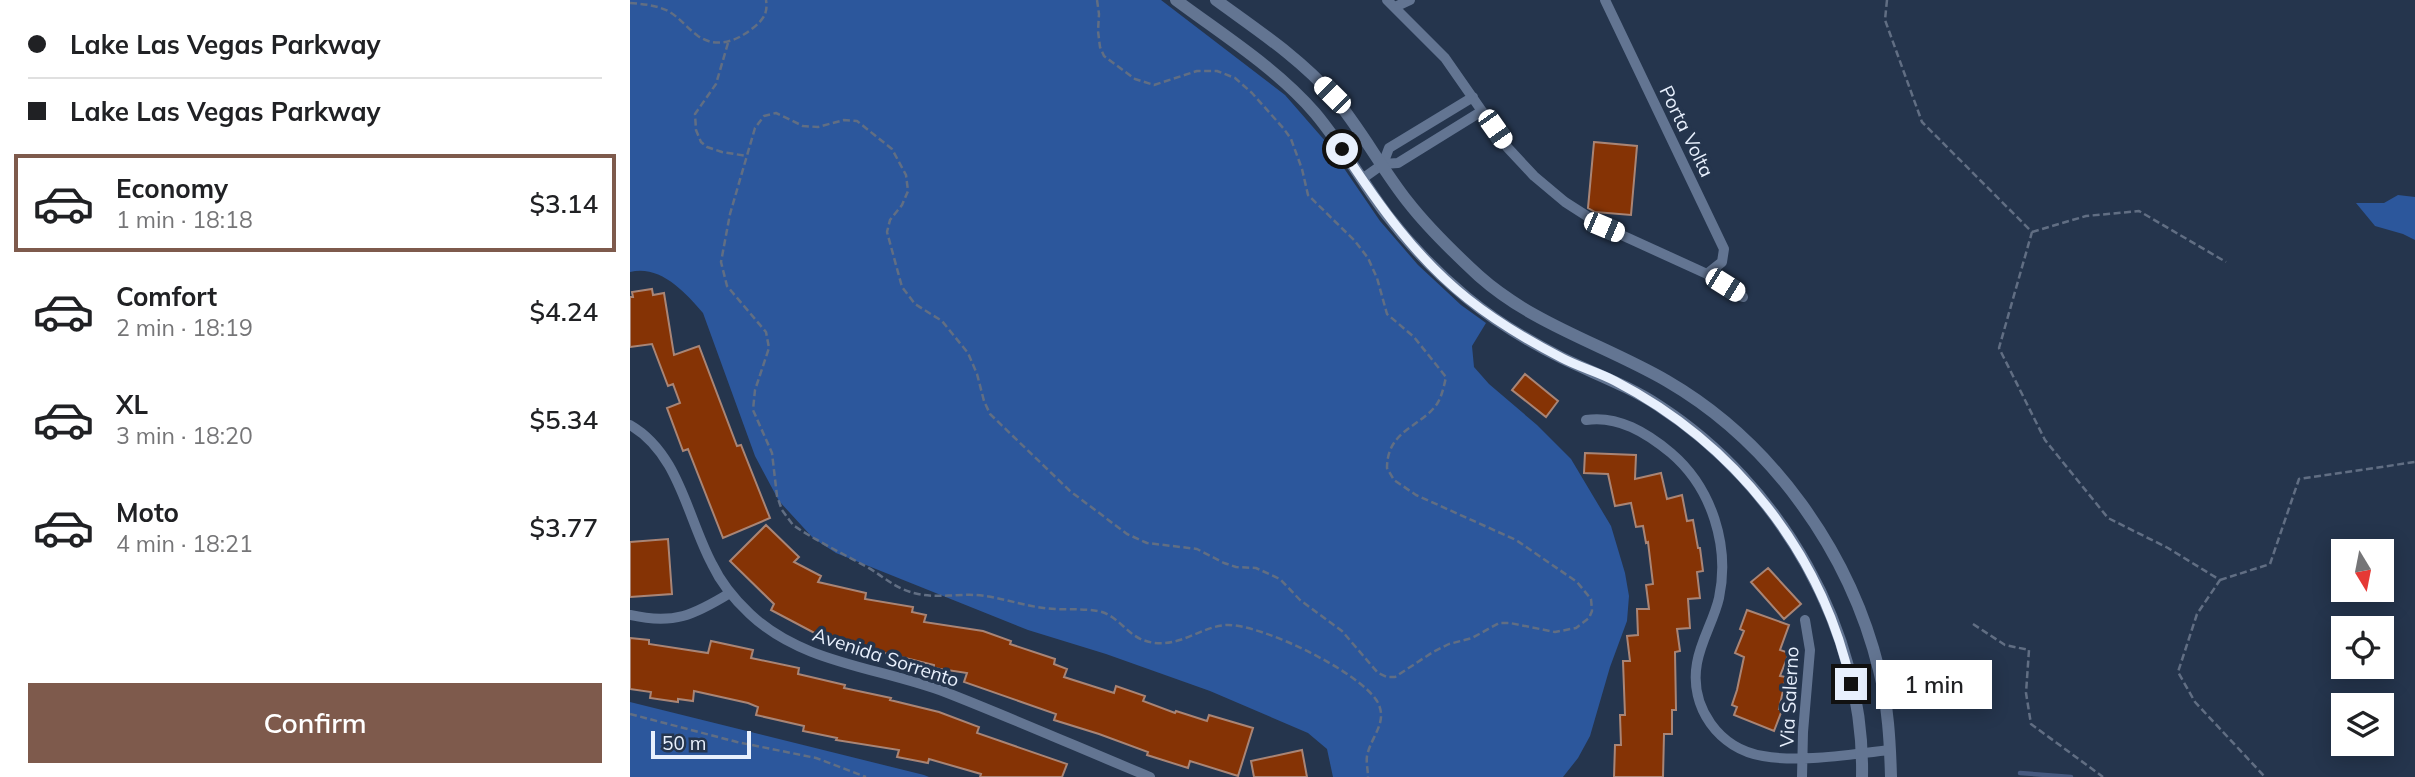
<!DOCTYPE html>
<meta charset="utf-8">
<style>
:root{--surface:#fff;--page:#f6f6f6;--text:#202124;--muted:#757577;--line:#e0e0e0;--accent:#7e5a4c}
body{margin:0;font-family:Mulish,sans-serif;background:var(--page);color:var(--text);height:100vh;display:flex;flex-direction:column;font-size:26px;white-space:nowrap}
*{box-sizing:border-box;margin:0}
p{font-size:23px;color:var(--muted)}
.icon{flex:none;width:38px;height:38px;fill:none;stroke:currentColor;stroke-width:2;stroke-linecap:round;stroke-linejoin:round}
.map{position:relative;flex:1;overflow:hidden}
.details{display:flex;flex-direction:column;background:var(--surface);width:630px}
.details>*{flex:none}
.hud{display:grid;align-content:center;height:154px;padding:0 28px;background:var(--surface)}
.needle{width:46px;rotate:170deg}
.fabs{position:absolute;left:1701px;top:539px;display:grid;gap:14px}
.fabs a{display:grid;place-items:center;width:63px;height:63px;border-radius:0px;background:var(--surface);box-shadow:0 4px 18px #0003;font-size:35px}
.scale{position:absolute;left:21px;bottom:18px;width:100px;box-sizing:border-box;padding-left:7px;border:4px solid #e8f0fd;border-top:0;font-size:19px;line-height:24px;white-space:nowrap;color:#e8f0fd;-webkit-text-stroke:5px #25354d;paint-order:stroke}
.end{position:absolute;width:32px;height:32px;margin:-16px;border:9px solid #e8f0fd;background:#111;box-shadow:0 0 0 4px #111}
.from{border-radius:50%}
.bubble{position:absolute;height:49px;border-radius:0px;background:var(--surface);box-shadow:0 4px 18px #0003;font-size:23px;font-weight:600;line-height:49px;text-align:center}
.car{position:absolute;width:21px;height:42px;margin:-21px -10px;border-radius:9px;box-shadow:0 0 5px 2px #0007;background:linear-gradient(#fff 24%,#345 0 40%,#fff 0 76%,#345 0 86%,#fff 0)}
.hud b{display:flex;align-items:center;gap:24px;height:66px;font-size:26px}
.hud b+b{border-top:2px solid var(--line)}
.hud i{width:18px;height:18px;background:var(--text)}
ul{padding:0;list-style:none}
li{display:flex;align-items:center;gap:21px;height:98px;margin:0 14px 10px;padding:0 14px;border:4px solid transparent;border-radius:0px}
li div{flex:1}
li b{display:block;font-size:26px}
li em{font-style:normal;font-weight:600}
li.active{border-color:var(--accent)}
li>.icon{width:63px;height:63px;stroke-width:1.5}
.button{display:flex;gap:14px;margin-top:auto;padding:14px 28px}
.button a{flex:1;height:80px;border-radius:0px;background:var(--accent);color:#fff;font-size:28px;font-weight:600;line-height:80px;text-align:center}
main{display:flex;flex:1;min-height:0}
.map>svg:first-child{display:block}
</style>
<main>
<section class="details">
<div class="hud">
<b><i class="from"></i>Lake Las Vegas Parkway</b>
<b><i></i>Lake Las Vegas Parkway</b>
</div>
<ul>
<li class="active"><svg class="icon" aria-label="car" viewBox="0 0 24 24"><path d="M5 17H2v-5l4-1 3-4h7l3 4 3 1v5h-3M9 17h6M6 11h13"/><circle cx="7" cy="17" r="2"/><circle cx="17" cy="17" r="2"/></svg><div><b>Economy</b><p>1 min · 18:18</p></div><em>$3.14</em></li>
<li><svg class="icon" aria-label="car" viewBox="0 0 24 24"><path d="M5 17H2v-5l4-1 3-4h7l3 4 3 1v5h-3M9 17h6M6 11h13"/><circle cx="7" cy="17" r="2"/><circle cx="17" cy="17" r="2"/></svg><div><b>Comfort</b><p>2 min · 18:19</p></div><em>$4.24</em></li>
<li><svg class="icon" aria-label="car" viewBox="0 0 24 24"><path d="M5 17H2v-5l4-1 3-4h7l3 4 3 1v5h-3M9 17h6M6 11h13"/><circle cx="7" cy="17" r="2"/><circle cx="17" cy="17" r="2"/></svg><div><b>XL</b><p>3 min · 18:20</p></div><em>$5.34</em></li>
<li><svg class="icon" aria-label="car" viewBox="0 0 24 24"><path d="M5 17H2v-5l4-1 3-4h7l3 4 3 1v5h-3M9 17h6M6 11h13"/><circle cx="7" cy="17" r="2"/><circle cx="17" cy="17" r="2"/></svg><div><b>Moto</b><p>4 min · 18:21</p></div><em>$3.77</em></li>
</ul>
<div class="button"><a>Confirm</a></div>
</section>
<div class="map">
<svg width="1785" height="777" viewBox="0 0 1785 777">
<rect width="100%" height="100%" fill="#25354d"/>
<path fill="#2c579c" d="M0,0H531L655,95L696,142L750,221L788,265L831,305L856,323L842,346L844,367L859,384L907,425L941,459L981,526L995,573L999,596L997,621L980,667L960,736L948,758L933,777H703L697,749L678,733L580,691L476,654L398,630L206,553L183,538L149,501L125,456L73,313C54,291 30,265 0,272Z
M1768,195L1785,197V240L1773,234L1745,226L1726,203H1754Z
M0,702L294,775L299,777H0Z"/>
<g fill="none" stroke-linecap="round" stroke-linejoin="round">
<path stroke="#46597f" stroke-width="4.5" d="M1390,773L1441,777"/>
</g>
<path fill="#853305" stroke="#a98576" stroke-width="2" d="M964,142L1007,146L1001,215L965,212L958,208Z
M22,289L23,295L34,293L44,355L69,346L107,446L111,445L140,518L93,538L58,449L53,451L37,408L50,403L43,384L38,386L22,344L0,347V297H3L2,292Z
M895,374L928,401L916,417L882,390Z
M955,453L1006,455L1005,479L1031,473L1037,499L1052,495L1057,521L1063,520L1068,548H1070L1073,571L1067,572L1070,598L1058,599L1060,628L1047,629L1050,651L1045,652L1046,710H1042V734H1034L1033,777H984L985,745H991L990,715H995L993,661H1000L997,636L1008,635L1007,609H1019L1016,585L1023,584L1018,542L1016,543L1013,526L1006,527L1001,503L985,506L978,474L954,473Z
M136,525L169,557L164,562L191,576L188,582L236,593L235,599L283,607L282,612L296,615L294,622L353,631L381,641L380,644L425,659L424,664L437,669L434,677L484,693L486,686L515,696L513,701L545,713L546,711L577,721L579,715L623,728L608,776L560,761L558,768L517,755L518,752L469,734L424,720L426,714L334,682L337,673L304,668V665L194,638L141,610L144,604L100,561Z
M38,539L42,594L0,597V542Z
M1138,568L1171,604L1154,619L1121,582Z
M1117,610L1159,625L1150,650L1159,653L1150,676L1156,677L1149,709L1152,710L1144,731L1104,715L1107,707L1102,705L1107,690L1114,657L1105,653L1114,631L1110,629Z
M0,638L19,640V644L78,653L81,641L123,650L121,658L169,668L168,674L215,685L214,688L261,698L260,700L309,712L349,727L347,733L437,764L432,777H350L351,774L299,759L298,763L267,757L269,750L206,740L207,738L173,731L174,726L126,715L128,707L118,703L64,691L63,701L48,699V702L20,698L21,692L0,689Z
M672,750L677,777H624L621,761Z"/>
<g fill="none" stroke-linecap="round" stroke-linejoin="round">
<path stroke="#616e83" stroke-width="2.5" stroke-dasharray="7 3.5" stroke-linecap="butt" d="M467,0L469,14L468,31L470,47L474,56L505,79L524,85L567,71H587L605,78L622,93L654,129L661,139L672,169L678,195L724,240L738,258L747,278L757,314L784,337L816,377C814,386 812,396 807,404C791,427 757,430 757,468L764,480L786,495L886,540L947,582L961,599L962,611L959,618L946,628L925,632L880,623H869L842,638L819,644L803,652L765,677H757L748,673L712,631L670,600L650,579L626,568L606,567L594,563L567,549L517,543L497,534L440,491L360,414L354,401L347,374L338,353L312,321L285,304L272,287L257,232L260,220L272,205L278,191L276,175L262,149L227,121L214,120L188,127L173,126L146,113L134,116L125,128L100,214L91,262L97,286L136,332L139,348L125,390L123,410L142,453L147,496L152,510L163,525L172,531C193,544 215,555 237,567C256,578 265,589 288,594C307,598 327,594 346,595C373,597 398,608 425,609C441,610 456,608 472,612C490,618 498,636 516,641C547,651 572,625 598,625C633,625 728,671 747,701C759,722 741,736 737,756C736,763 738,770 738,777
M1257,0L1255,20L1292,122L1402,232L1369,348L1415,440L1478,518L1538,548L1590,580L1567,614L1548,672L1565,702L1635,777
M0,3C13,4 26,5 38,11C49,17 57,28 68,36C87,49 107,41 123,28C134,19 138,13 136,0
M98,43L86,84L65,114L66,130L71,142L77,147L92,152L117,156
M1402,232L1456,216L1509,211L1596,262
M1590,580L1640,564L1669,479L1785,462
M1343,624L1375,645L1399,650L1396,693L1401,724L1473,777
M0,714L107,742L186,758L236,777"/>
<path stroke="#637592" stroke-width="10" d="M757,0L815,58L877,147L904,176L935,202L974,227L1077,274L1113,297
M975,0L1094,249L1092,262L1077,274
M765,7L780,0
M753,164L759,148L843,97
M732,179L753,164L768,163L852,111
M956,420C988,415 1017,433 1041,453C1082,488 1100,546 1089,598C1084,620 1071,640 1067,663C1059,707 1089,749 1133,756C1172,763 1221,754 1260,750
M0,425C49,453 57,517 82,564C91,583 105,600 120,614C173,664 249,667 315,692C384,719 452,749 520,777
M0,615C44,625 64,615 100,593
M1172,777L1173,732L1180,650L1175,620"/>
<path stroke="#637592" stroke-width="12" d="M546,0C593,35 646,68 685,113C712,145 732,182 757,215C780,245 807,273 836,297C865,321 898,341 932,358C965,374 999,386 1029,406C1151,485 1235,631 1232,777
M586,0C627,30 670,58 703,96C731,129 751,168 778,202C799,229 823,252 849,276C904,325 975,345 1037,381C1142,442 1220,552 1249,670C1258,705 1260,741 1261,777"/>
</g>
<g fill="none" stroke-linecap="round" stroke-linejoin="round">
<path stroke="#e8f0fd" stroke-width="9" d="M712,149C748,204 786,258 838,299C867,322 899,341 932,358C949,367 968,372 985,381C1104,443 1192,552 1221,684"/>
</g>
<g text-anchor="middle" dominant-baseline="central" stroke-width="7" stroke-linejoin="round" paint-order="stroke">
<g font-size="19" fill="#e8f0fd" stroke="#25354d">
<text transform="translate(1057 131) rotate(64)">Porta Volta</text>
<text transform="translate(256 657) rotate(18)">Avenida Sorrento</text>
<text transform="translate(1159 697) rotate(-87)">Via Salerno</text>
</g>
</g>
</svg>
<div class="fabs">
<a><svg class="needle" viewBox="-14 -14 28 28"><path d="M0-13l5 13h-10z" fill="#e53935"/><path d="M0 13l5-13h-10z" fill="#757577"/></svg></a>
<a><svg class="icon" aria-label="locate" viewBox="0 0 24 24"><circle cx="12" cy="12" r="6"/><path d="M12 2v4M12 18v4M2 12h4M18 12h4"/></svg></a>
<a><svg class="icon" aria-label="layers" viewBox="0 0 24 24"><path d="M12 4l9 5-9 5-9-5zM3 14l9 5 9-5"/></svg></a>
</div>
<div class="scale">50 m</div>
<i class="end from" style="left:712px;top:149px"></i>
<i class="end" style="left:1221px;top:684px"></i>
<div class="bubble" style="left:1246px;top:660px;width:116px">1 min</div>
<i class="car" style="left:702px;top:95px;rotate:315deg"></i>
<i class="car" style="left:865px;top:129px;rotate:145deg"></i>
<i class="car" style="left:974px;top:227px;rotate:113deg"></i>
<i class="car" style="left:1095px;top:285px;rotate:122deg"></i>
</div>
</main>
